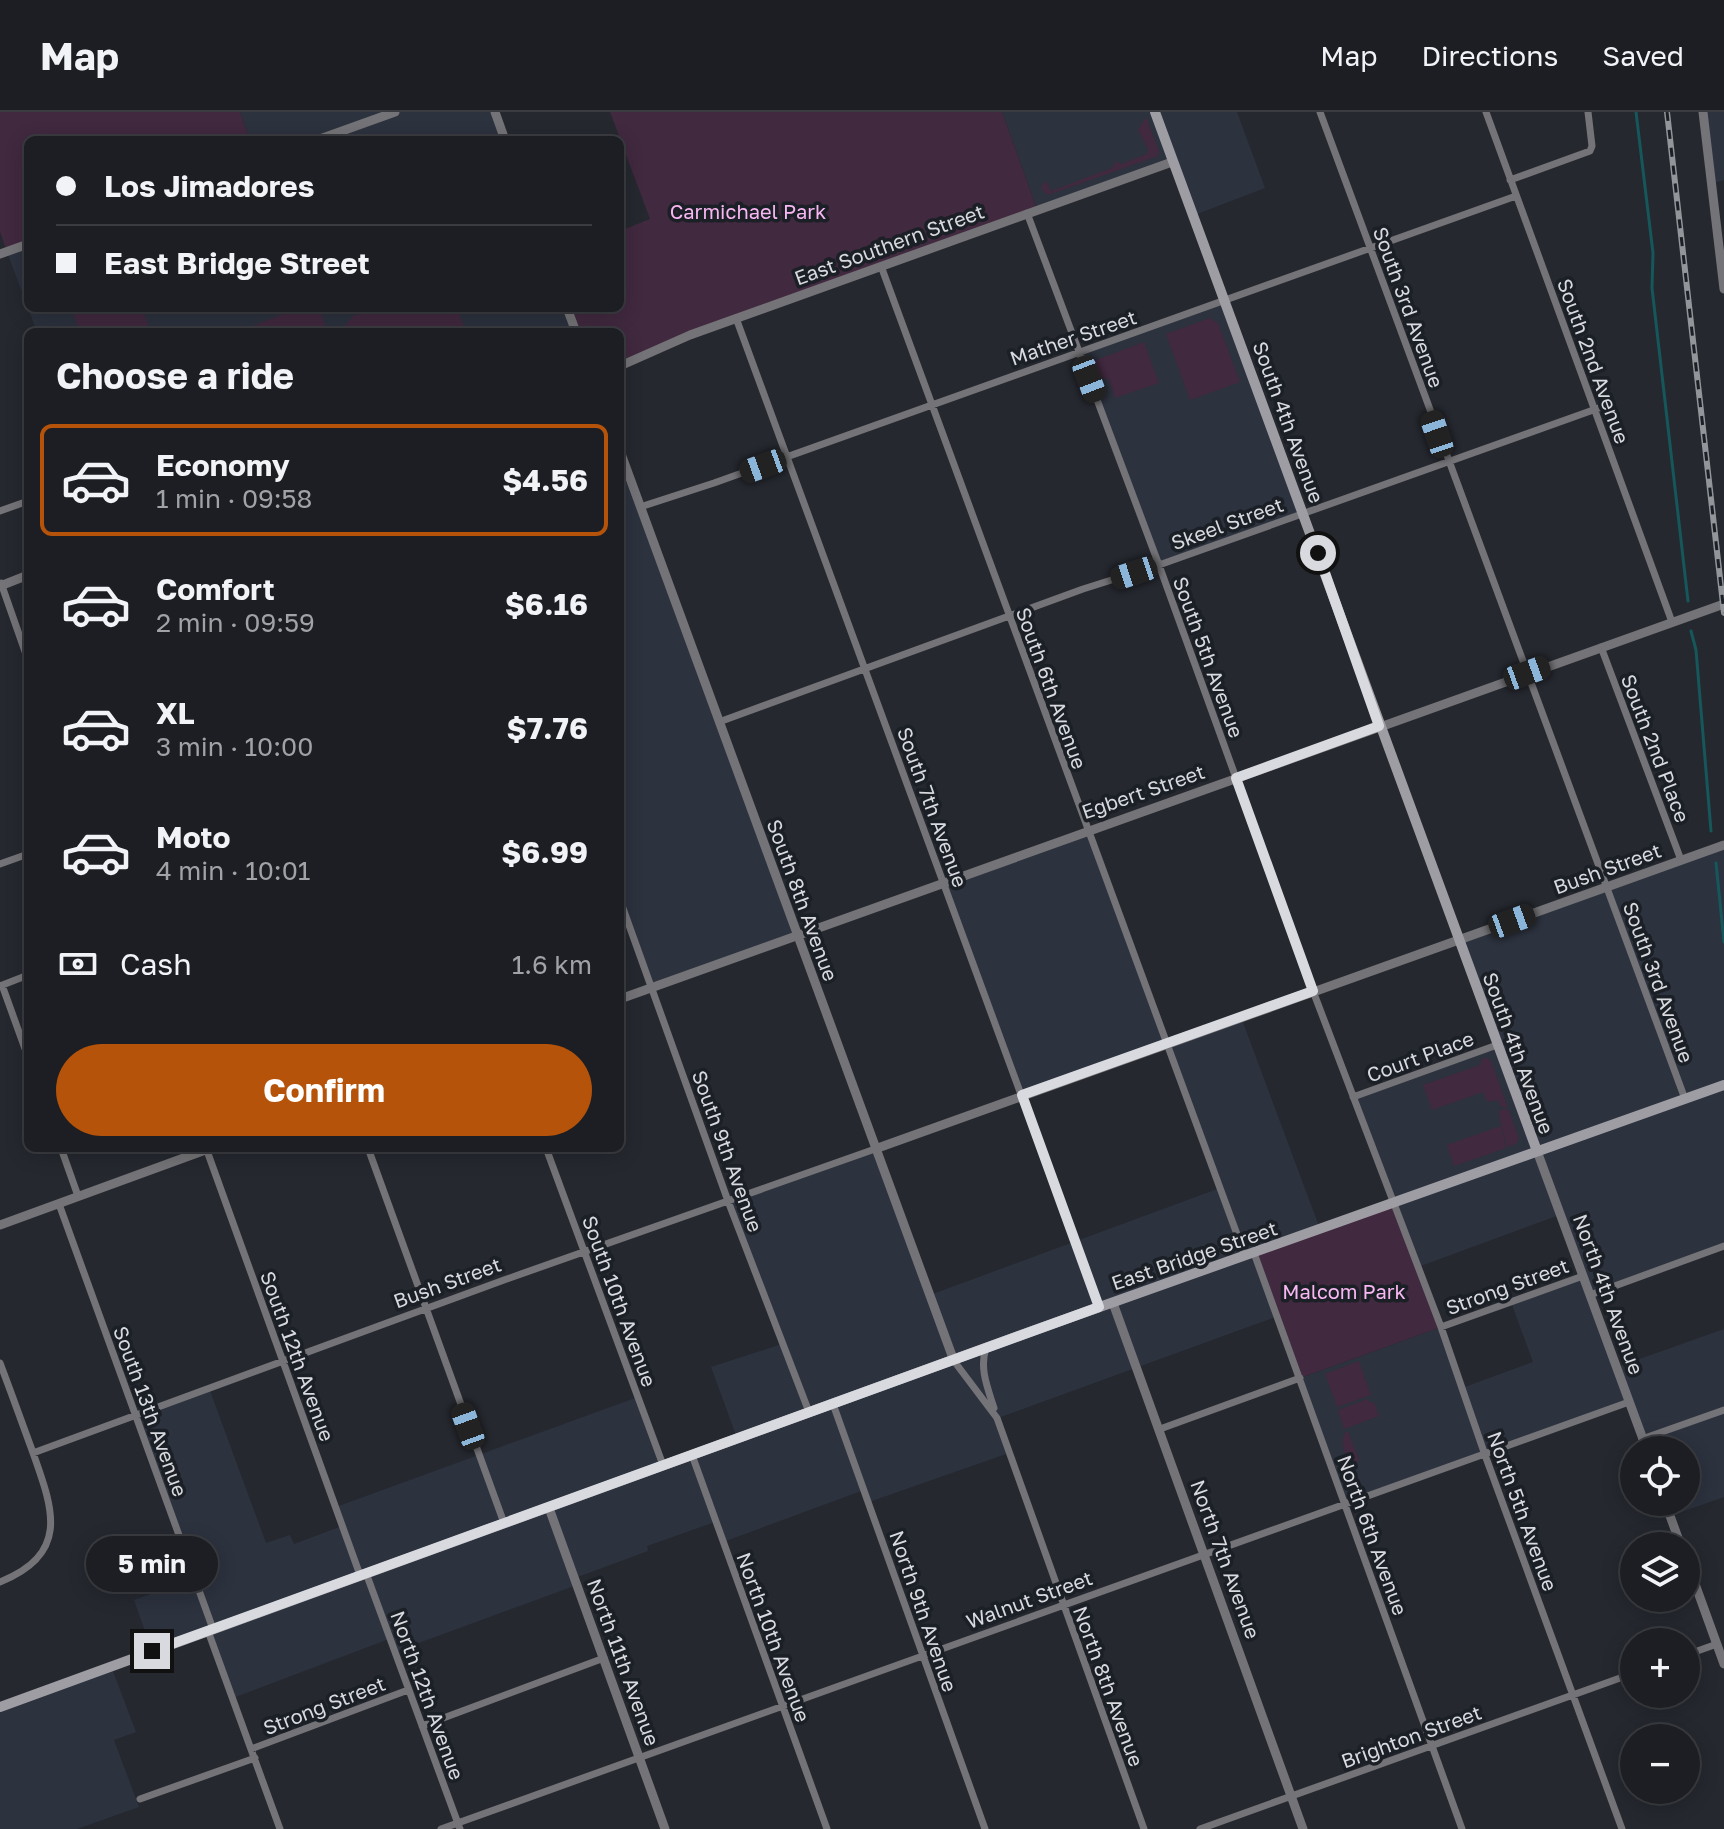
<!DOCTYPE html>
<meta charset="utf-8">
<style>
:root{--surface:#1c1e23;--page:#292b30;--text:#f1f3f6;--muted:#a0a2a6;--line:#3a3c41;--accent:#b45309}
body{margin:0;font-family:"Golos Text",sans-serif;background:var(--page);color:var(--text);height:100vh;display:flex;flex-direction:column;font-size:30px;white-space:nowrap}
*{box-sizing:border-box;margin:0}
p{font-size:26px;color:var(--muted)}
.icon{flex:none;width:44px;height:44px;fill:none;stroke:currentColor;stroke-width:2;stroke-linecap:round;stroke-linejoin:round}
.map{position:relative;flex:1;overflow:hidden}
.details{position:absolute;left:24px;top:216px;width:600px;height:824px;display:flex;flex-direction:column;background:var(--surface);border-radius:12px;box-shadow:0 4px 20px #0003,0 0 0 2px var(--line)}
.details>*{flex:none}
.banner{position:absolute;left:24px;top:24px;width:600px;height:176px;border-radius:12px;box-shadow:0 4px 20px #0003,0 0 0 2px var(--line);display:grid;align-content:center;height:176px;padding:0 32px;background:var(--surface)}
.tools{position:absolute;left:1620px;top:1324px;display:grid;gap:16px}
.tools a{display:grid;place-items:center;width:80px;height:80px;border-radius:50%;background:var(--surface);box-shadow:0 4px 20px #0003,0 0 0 2px var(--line);font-size:40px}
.end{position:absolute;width:36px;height:36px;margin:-18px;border:10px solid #d8dadf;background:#111;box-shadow:0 0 0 4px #111}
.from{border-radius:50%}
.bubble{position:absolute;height:56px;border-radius:28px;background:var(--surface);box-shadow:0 4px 20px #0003,0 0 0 2px var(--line);font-size:26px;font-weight:700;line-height:56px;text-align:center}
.car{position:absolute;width:24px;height:48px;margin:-24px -12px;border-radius:10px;box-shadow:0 0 6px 2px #0007;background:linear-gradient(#222 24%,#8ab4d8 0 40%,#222 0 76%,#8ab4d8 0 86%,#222 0)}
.banner b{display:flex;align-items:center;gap:28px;height:76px;font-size:30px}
.banner b+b{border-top:2px solid var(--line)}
.banner i{width:20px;height:20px;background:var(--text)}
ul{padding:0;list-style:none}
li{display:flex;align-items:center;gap:24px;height:112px;margin:0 16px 12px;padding:0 16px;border:4px solid transparent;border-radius:12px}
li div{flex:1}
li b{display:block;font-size:30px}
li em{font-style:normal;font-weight:700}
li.current{border-color:var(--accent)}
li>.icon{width:72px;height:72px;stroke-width:1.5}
h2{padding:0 32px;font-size:36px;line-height:96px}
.pay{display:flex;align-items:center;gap:20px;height:88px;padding:0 32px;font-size:30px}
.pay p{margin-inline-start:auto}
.cta{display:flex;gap:16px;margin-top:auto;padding:16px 32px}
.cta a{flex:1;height:92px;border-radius:48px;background:var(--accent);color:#fff;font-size:32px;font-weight:700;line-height:92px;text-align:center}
header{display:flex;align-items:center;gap:48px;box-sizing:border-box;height:112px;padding:0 40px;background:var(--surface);border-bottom:2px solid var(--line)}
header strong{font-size:38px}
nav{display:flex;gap:44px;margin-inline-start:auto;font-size:28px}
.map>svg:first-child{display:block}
</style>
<header>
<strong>Map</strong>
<nav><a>Map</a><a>Directions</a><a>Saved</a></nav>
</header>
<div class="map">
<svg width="1724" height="1717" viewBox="0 0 1724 1717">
<rect width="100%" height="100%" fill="#25282f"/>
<path fill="#2c323e" d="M240,0H495L506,28H250Z
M1002,0H1237L1265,76L1192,104L1173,50L1037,97Z
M1703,0H1724V68L1711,72Z
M28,132V196H567L576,220H37L7,140Z
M1224,188L1302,401L1158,453L1078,241Z
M631,369L797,823L653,875L620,788V373Z
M1088,718L1167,931L1241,905L1320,1117L1278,1204L998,1306L1009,1341L869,1390L864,1378L723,1430L715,1410L647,1434L648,1439L575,1466L577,1473L394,1540L389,1527L233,1586L208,1519L152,1539L134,1488L194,1467L135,1303L209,1276L266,1431L290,1423L294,1432L342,1414L336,1395L638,1285L663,1353L737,1326L711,1255L782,1232L728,1089L875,1037L930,1183L1220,1076L1167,932L1022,983L944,770Z
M1724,733V1134L1590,1183L1617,1255L1724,1217V1385L1670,1404L1665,1390H1686V1338H1647L1629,1291L1346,1392L1300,1266L1441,1215L1462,1276L1533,1250L1511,1190L1583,1164L1559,1103L1418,1155L1353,985L1497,933L1458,829Z
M111,1554L136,1620L114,1628L139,1695L77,1717H0V1595Z"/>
<path fill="#41293f" d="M0,0H240L250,28H28V132L7,140L0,120Z
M610,0H1002L1037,97L620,254V220H576L567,196H620V119L650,107Z
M1146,5L1159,39L1158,44L1048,83L1042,78V73L1046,69L1051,79L1112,56L1116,49L1121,52L1147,42L1148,37L1138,18Z
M71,196H142L151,220H80Z
M299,196H314L321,200L327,220H237Z
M374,196H457L466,220H347L345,214L353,204Z
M1210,206L1218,211L1240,270L1190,288L1166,222Z
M1144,230L1159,271L1115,286L1109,268L1098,264L1093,249Z
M1487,946L1491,949L1508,996L1501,995L1498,988L1487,990L1483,980L1432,998L1423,973L1480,953L1482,947Z
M1508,997L1519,1026L1516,1032L1507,1035C1505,1027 1498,1003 1499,998Z
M1501,1014L1506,1036L1454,1054L1447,1033Z
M1394,1091L1441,1215L1300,1266L1254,1141Z
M1359,1249L1371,1283L1337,1295L1325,1262Z
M1368,1287L1370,1291L1374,1290L1379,1304L1344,1317L1338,1298Z
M1345,1320H1348L1359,1347L1356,1352C1344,1343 1340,1335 1345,1320Z"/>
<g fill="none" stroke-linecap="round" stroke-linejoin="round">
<path stroke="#15575b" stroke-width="3" d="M1636,0L1653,141L1652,176L1688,489
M1691,519L1696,538L1711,719
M1716,751L1724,830"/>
<path stroke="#747377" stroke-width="7" d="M1320,0L1685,987
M1486,0L1672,510
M1510,68L1590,39L1592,34L1588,0
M1027,101L1159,453L1313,879L1441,1215L1485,1343L1622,1717
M881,154L1245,1144
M736,206L1099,1195
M640,395L714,371L1516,84
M0,399L28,389
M1,471L28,548
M1601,535L1681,748
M719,610L1083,477L1159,453L1610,292
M0,752L28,742
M620,788L728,1089L809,1300
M2,873L28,945
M0,874L28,863
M1353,985L1497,933
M61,1036L78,1084
M206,1036L360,1463
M368,1036L504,1411
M546,1036L663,1353
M59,1092L213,1517
M1254,1141L1462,1717
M1590,1183L1724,1134
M1441,1215L1583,1164
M986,1236C979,1256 988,1277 994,1296
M954,1249L997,1306L1144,1717
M0,1251C11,1280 21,1308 32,1338C52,1395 72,1441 0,1470
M833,1292L985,1717
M1160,1317L1300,1266
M1642,1327L1724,1298
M33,1341L504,1168L875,1037
M692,1343L827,1717
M366,1461L460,1717
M208,1519L280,1717
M1686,1543L1717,1532
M422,1614L604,1546
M251,1637L408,1578
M140,1687L255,1646
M441,1717L1629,1290
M1200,1717L1634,1561"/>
<path stroke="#747377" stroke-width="9" d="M495,0L505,28
M1703,0L1724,177
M317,28L395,0
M0,142L28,132
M567,196L576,220
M620,254L690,223L1172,50
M620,339L954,1249
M0,474L28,463
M620,887L1724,492
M875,1037L1724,733
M1537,1039L1647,1338
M0,1113L211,1036
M1113,1191L1303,1717
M1665,1390L1681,1434
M549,1396L665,1717
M1686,1447L1724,1552"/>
<path stroke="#9f9da4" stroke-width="10" d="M1155,0L1537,1039
M0,1595L1035,1218L1724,973"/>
<defs>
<path id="rail" d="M1667,0L1724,501"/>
</defs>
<use href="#rail" stroke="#92959a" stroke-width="6"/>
<use href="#rail" stroke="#1b1f26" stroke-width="3" stroke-dasharray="9" stroke-linecap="butt"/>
</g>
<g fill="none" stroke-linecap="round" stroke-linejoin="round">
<path stroke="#d8dadf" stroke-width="10" d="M152,1539L1099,1195L1022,983L1313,879L1236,666L1379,614L1318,441"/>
</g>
<g text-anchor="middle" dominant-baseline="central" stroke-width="7" stroke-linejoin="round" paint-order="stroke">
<g font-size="20" fill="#f8b6f2" stroke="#1b1f26">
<text x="748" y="99">Carmichael Park</text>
<text x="1344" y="1179">Malcom Park</text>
</g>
<g font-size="20" fill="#d8dadf" stroke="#1b1f26">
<text transform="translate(889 132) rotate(-20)">East Southern Street</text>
<text transform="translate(1409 195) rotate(70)">South 3rd Avenue</text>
<text transform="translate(1073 225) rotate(-19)">Mather Street</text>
<text transform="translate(1594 249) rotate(70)">South 2nd Avenue</text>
<text transform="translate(1289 310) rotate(70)">South 4th Avenue</text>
<text transform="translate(1227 411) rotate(-20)">Skeel Street</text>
<text transform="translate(1209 545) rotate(70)">South 5th Avenue</text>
<text transform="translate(1052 576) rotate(70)">South 6th Avenue</text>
<text transform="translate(1656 636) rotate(69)">South 2nd Place</text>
<text transform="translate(1143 679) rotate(-19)">Egbert Street</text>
<text transform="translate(933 695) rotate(70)">South 7th Avenue</text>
<text transform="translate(1607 756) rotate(-20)">Bush Street</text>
<text transform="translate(803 788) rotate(70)">South 8th Avenue</text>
<text transform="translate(1659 870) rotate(70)">South 3rd Avenue</text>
<text transform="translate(1519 941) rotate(70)">South 4th Avenue</text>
<text transform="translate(1420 944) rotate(-20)">Court Place</text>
<text transform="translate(728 1039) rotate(70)">South 9th Avenue</text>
<text transform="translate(1194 1143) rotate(-19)">East Bridge Street</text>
<text transform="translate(447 1170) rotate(-20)">Bush Street</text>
<text transform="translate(1507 1174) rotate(-20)">Strong Street</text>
<text transform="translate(1609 1182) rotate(70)">North 4th Avenue</text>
<text transform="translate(620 1189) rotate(70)">South 10th Avenue</text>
<text transform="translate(298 1244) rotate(70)">South 12th Avenue</text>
<text transform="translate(151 1299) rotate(70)">South 13th Avenue</text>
<text transform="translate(1523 1399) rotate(70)">North 5th Avenue</text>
<text transform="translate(1373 1423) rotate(70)">North 6th Avenue</text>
<text transform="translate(1226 1447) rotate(70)">North 7th Avenue</text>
<text transform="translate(1029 1487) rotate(-20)">Walnut Street</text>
<text transform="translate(924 1499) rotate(71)">North 9th Avenue</text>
<text transform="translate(774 1525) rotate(70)">North 10th Avenue</text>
<text transform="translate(624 1550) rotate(70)">North 11th Avenue</text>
<text transform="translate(1109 1574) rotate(70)">North 8th Avenue</text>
<text transform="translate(428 1583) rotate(70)">North 12th Avenue</text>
<text transform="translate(324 1593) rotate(-21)">Strong Street</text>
<text transform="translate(1411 1624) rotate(-20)">Brighton Street</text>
</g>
</g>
</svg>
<div class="tools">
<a><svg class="icon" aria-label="locate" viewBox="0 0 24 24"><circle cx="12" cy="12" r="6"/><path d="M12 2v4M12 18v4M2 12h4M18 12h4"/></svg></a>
<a><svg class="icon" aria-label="layers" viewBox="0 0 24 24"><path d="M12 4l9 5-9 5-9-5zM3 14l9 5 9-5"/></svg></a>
<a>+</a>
<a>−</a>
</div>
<i class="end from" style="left:1318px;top:441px"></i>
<i class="end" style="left:152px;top:1539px"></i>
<div class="bubble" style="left:86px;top:1424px;width:132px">5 min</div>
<i class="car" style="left:1089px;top:267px;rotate:159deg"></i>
<i class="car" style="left:1437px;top:322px;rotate:341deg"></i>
<i class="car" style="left:763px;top:354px;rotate:250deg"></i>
<i class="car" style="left:1134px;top:461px;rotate:252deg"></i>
<i class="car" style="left:1527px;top:561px;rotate:70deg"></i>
<i class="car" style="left:1512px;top:809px;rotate:70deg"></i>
<i class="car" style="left:468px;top:1314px;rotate:340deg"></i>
<div class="banner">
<b><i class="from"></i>Los Jimadores</b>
<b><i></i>East Bridge Street</b>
</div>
<section class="details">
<h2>Choose a ride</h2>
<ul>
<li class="current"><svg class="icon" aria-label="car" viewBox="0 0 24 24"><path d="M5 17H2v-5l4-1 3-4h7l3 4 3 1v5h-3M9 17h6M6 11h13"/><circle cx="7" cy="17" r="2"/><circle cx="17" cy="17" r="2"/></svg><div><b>Economy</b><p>1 min · 09:58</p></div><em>$4.56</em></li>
<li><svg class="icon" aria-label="car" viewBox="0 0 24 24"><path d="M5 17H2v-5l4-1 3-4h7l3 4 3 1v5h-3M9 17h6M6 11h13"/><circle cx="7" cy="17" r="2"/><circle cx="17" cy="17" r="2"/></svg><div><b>Comfort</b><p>2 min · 09:59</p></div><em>$6.16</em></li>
<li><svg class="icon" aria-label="car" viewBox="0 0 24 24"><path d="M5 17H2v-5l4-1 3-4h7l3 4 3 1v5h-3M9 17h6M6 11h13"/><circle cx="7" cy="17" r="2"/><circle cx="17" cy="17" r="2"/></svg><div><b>XL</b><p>3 min · 10:00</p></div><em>$7.76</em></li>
<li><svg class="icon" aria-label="car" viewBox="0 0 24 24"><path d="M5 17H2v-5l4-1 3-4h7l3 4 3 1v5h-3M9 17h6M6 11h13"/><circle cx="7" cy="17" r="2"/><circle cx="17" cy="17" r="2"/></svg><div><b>Moto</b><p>4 min · 10:01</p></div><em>$6.99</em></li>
</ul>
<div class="pay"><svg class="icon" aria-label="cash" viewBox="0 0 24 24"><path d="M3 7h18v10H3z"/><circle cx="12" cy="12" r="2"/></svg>Cash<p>1.6 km</p></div>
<div class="cta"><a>Confirm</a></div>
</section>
</div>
